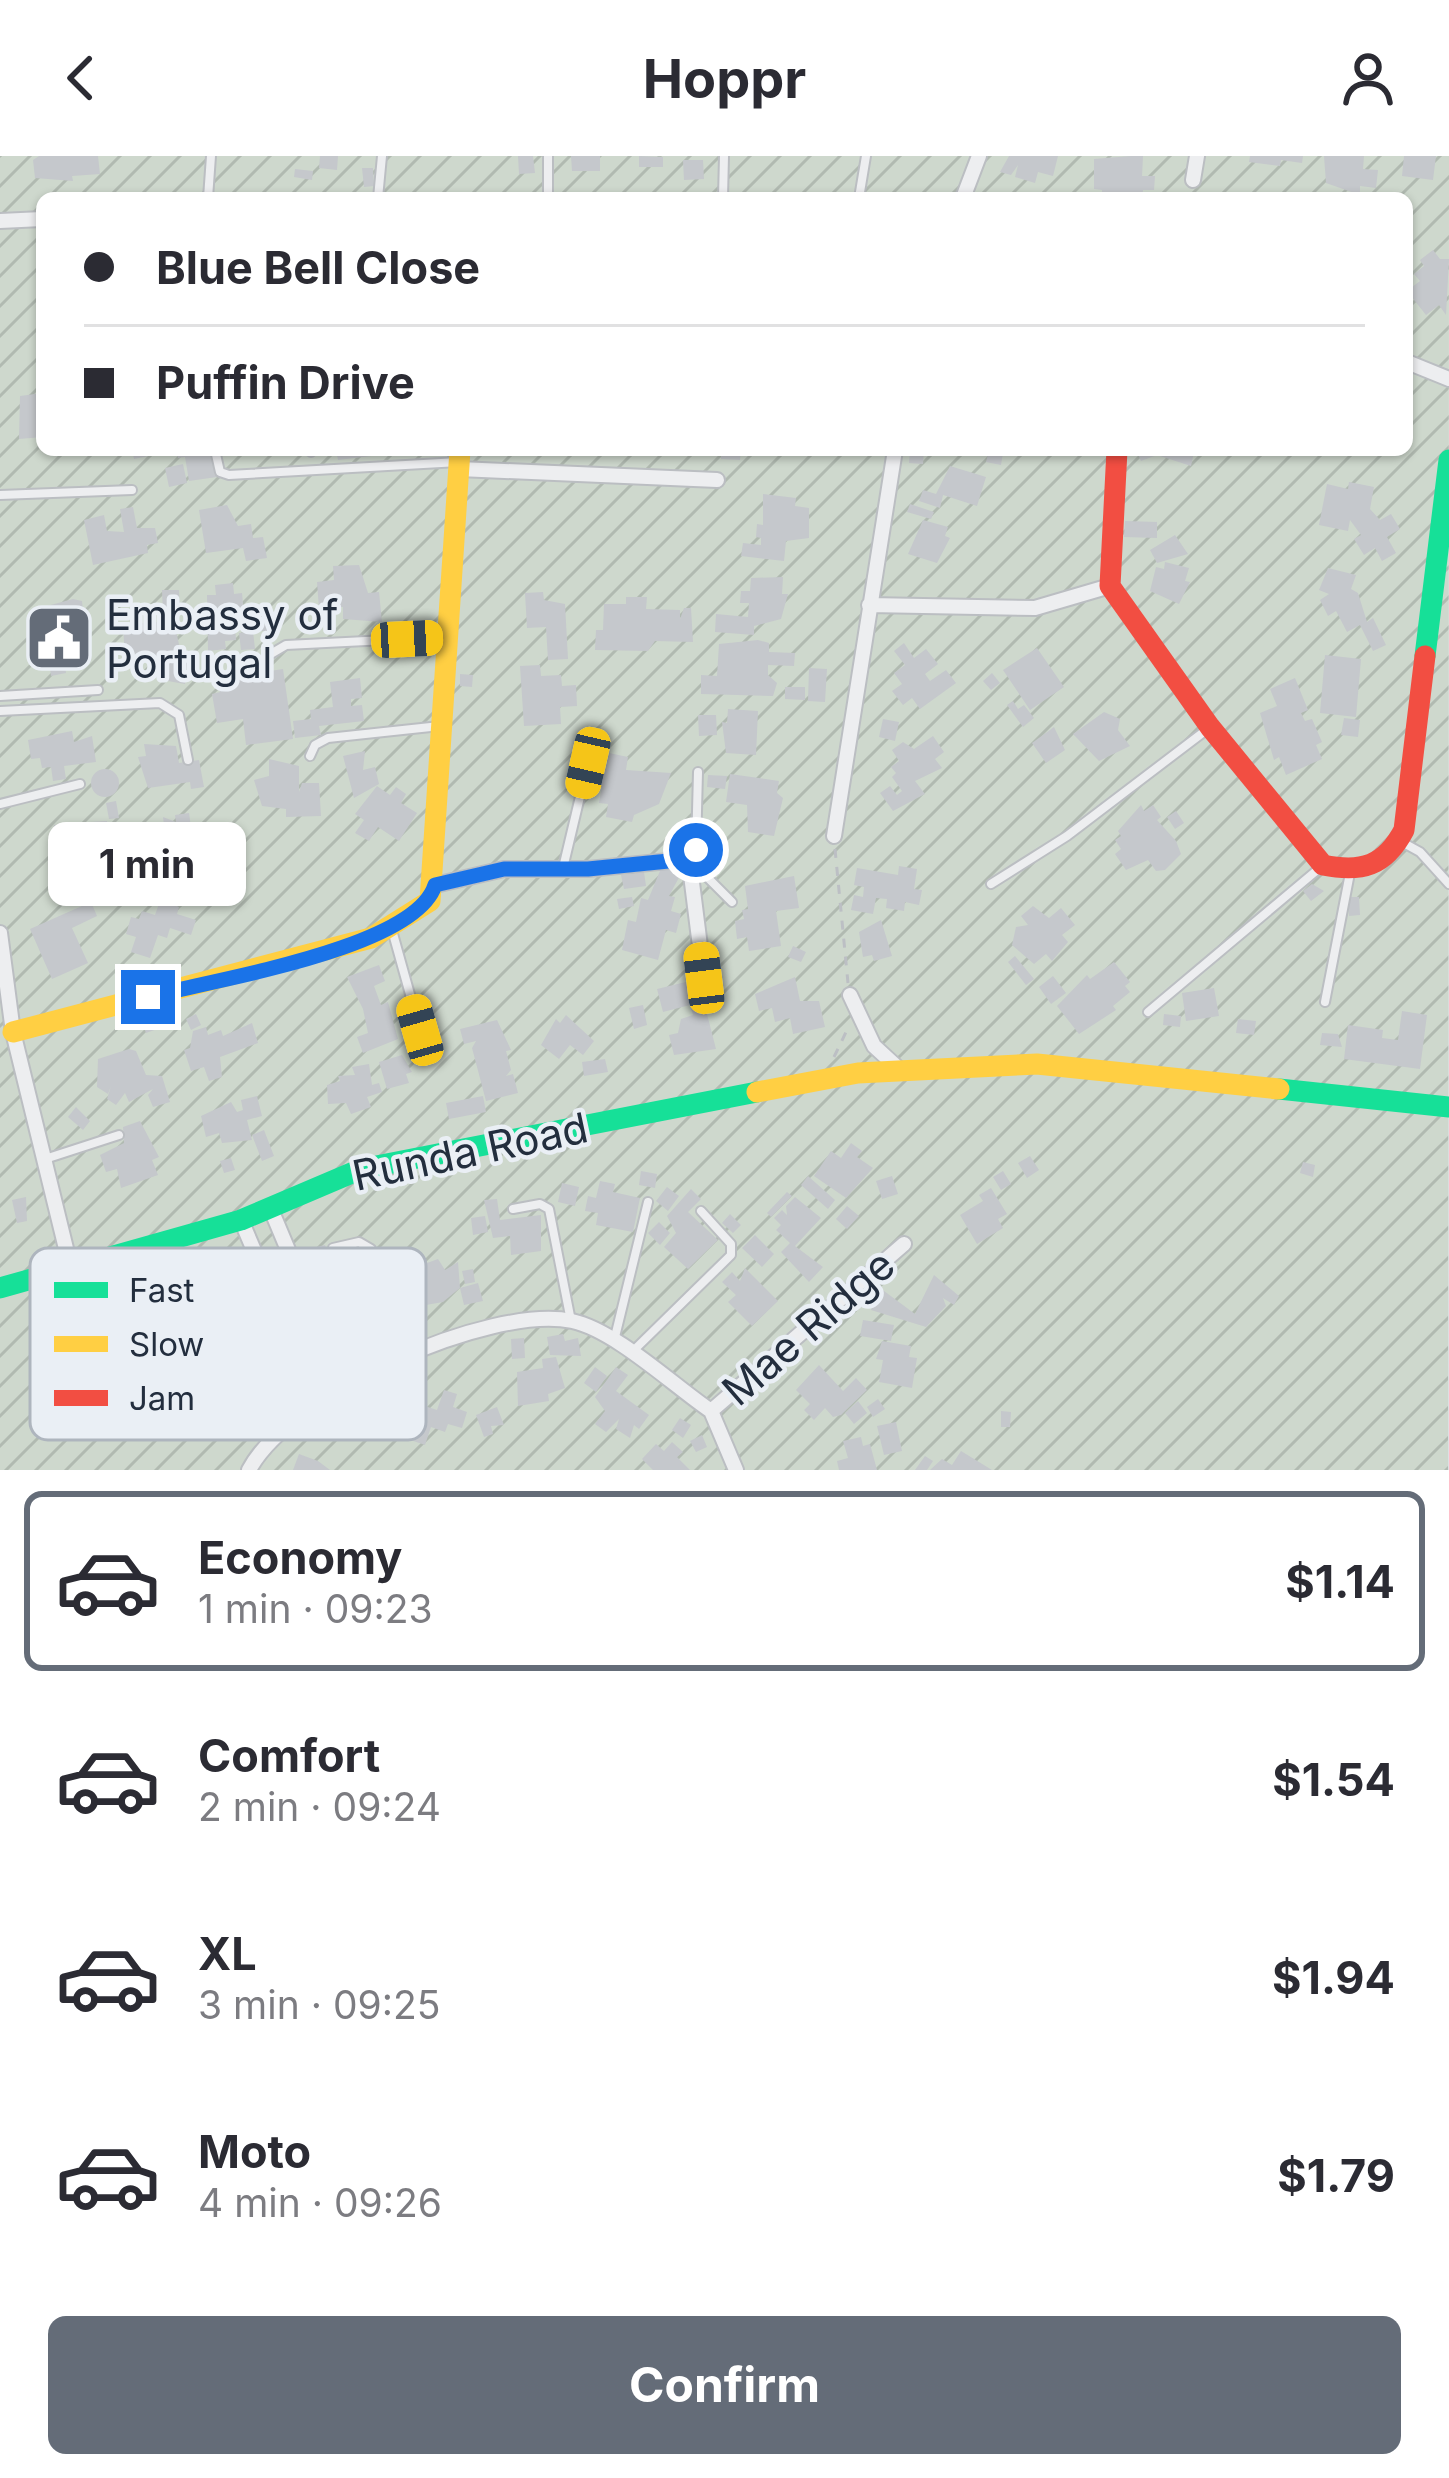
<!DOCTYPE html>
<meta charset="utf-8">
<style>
:root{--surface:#fff;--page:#f2f2f3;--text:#2b2b33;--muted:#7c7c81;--line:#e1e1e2;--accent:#646c78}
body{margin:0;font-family:Inter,sans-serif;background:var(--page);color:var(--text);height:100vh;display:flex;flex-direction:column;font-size:45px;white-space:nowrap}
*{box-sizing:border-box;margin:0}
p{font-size:39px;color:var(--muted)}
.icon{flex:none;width:66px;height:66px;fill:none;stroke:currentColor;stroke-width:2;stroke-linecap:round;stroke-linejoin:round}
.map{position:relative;height:1314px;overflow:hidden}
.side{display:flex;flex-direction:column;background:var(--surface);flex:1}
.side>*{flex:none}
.banner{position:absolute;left:36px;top:36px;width:1377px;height:264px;border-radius:18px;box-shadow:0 3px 9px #0004;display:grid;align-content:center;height:264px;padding:0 48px;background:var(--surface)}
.end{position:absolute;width:54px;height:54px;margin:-27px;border:15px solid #1a73e8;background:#fff;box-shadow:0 0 0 6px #fff}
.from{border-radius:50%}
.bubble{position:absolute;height:84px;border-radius:18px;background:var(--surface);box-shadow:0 3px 9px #0004;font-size:39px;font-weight:700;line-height:84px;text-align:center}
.car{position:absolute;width:36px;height:72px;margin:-36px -18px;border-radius:15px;box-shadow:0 0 9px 3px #0007;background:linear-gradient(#f5c518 24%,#345 0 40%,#f5c518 0 76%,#345 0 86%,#f5c518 0)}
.banner b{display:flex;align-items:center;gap:42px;height:114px;font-size:45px}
.banner b+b{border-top:3px solid var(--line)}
.banner i{width:30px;height:30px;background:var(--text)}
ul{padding:21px 0 0;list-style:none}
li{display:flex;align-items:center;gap:36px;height:180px;margin:0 24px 18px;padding:0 24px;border:6px solid transparent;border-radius:18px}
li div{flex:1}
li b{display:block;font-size:45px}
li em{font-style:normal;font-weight:700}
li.on{border-color:var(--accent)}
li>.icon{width:108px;height:108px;stroke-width:1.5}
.cta{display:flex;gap:24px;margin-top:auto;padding:24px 48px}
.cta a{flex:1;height:138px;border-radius:18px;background:var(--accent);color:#fff;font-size:48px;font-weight:700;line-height:138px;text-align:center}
header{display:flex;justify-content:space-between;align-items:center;height:156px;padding:0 48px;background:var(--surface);font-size:54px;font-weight:700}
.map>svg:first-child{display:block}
</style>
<header><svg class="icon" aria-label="back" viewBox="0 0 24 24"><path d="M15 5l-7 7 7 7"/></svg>Hoppr<svg class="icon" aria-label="person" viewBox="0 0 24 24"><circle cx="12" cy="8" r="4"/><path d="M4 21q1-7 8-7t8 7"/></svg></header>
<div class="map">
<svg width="1449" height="1314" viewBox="0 0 1449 1314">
<defs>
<pattern id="garden-furrows" width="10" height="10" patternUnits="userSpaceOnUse" patternTransform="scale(3)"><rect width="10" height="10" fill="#ced8cd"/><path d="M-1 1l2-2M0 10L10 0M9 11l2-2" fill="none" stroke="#b1bab1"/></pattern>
</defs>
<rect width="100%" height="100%" fill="#dde0e4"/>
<path fill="url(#garden-furrows)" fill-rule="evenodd" d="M0,0H1449L1448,1314H0ZM42,42H1407V294H42Z"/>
<path fill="#c5c8cc" d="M39,0H98L100,18L72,20L73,25L35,22L33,4Z
M320,0H338L337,14L319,12Z
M518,0H533L535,17L519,18Z
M571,0H600V15H572Z
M639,0L663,1V11H639Z
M1009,0H1058L1053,20L1038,16L1035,27L1015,21L1018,9L1011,19L1000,16Z
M1131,0H1143L1142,20H1155L1154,34H1143L1142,42H1102V34L1094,33V3Z
M1250,0H1303L1302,7L1281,4L1280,10L1249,6Z
M1324,0H1364L1363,13L1378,14L1376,32L1360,30V39L1326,27Z
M1404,0H1436L1433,24L1402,20Z
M683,4H703L704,23L684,24Z
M362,12H373L374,30L364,31Z
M295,13L313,15L312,24L294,21Z
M1433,94L1440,103H1449L1446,159L1439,149L1426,159L1407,135L1420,125L1414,118L1424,110L1420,104Z
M42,237V281L19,283L20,240Z
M132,294H151L153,299L134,303Z
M176,294H213L217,321L189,325L185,301L178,302Z
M336,294H396V297L338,304Z
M721,294H741L740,304L721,303Z
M910,294H924L923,308L909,307Z
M989,294L1003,297L1001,309L986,306Z
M1142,294H1184L1194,296L1191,310L1157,299L1141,305L1137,296Z
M183,308L187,327L169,331L165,312Z
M950,310L986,321L977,350L943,339L940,352L919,345L923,334L936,338Z
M1349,326L1374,331L1370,353L1380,364L1391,358L1400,373L1387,381L1396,397L1382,405L1375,392L1364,399L1354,383L1361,379L1350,364L1348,375L1319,369L1327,328L1348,333Z
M763,338L796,342L795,350L809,352V382L786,385L784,405L741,400L743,387L761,389V382L756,381L757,368L763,369Z
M910,348L934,356L931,363L907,356Z
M227,349L238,370L251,368L253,382L263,381L267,402L246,405L243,392L206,397L199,354Z
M133,351L137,372H155L158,387L147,389L148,397L93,409L84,364L104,359L107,375L124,376L120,353Z
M923,364L948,371L945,380L950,382L937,407L908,398Z
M1125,365L1157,366V382L1124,381Z
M1175,379L1188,398L1157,407L1150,394Z
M1165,406L1189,412L1185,425L1190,426L1179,448L1150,435L1156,411L1164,413Z
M359,409L368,437L379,436L382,466L343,463V451L319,453L317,426L334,424L333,410Z
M1328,412L1356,419L1351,433L1358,437L1367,466L1373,462L1386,489L1373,495L1360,469L1347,476L1336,455L1328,460L1320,444L1329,438L1319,434Z
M783,421L782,438H788L781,463L754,470V479L715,476L716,458L748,461L749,447H740L741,435H750L751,422Z
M233,427L234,438L242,437L245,469L235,470L236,484L225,485L226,493L208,495L207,439H216L215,429Z
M162,434H179L180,459L163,460Z
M543,436L544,444L565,448L568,503L548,504L546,471L527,472L525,437Z
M626,441H647L646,453L680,454V463L684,452H691L693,486L655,485L648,495L595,494L596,474H603L604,448H626Z
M73,443L82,445L84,463L76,464V508L65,509L66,517L51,520L50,512L43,513L42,473L68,469V464L50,467L47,450Z
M258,463H279L278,475H257Z
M174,465L181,498H188L185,528L162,524L153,503L125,504L123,468Z
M253,475L255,493L241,494L239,477Z
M758,484L769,487V496L795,497L794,510L768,509V519L777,527L773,540L701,538V519L717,520L719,488Z
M904,487L914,502L926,493L938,508L925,518L930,525L946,514L956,527L920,553L912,542L903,549L892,535L902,528L894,517L905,509L894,495Z
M1037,492L1064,531L1030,554L1003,514Z
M1325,499L1361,503L1356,561L1320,557Z
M540,509L541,520L561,519L562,530L576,529L577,550L560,551L561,568L524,570L520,510Z
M809,512L827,513L825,546L808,545Z
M283,513L293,583L246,589L243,563L217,567L212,538L220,536L218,523Z
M992,517L1000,527L991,534L983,525Z
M460,518L473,519L472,531L460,530Z
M360,522L362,542L351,543V550L362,549L364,565L319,570L321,579L295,582L293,565L311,563L310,554L333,551L330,526Z
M1295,522L1308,554L1301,557L1305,565L1312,563L1322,586L1316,589L1322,603L1286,619L1279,601L1274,604L1260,557L1277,550L1270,533Z
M785,531H805V544L785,543Z
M1013,545L1018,553L1024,549L1034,562L1023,571L1007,549Z
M728,553L758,555L756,599L726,597L722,566L727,567Z
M1104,556L1120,563L1118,574L1130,590L1099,605L1073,578Z
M698,559H716L717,579L699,580Z
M1344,562L1360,564L1358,581L1341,579Z
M883,563L899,566L895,585L879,581Z
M1054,571L1065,594L1046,607L1032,587Z
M72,575L74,586L92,580L96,606L64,610L66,623L53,625L51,611L42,612L40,602L31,603L28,584Z
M933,580L944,596L935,603L942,612L915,625L925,638L893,655L880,637L890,630L897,639L902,635L892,621L896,617L891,611L899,605L892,594L903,586L914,593Z
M144,588L176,590L179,607L199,604L204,631L191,633L190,626L148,632L138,601L146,600Z
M365,595L363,614L375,611L379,628L354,642L343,600Z
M609,597L628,601L626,614L671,617L659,648L634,659L632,666L606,661L608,648L599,647L602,629L592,627L595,613L605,615Z
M269,603L299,610V636L302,627H319L321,660L286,661V653L262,650L254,624L269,620Z
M91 627a14 14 0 1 1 28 0a14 14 0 1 1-28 0Z
M730,618L779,625L777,637L783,642L774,680L748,676L747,649L726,646Z
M708,619L727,620L725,633L707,631Z
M377,630L390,639L396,631L406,638L401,647L417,657L399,685L378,671L369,685L355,677L364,664L355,658Z
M116,645L119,662L109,663L106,647Z
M1141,649L1144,655L1153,649L1161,661L1157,664L1176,685L1181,698L1165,714L1156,715L1148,704L1126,714L1115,698L1121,693L1115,684L1121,680L1118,675Z
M1176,655L1184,667L1175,673L1167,661Z
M189,657L192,678L201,677L205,705L186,708L184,695L177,696L178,703L164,705L166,683L158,684L156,670L164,669L163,661L176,666L175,659Z
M107,665L109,695L88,696L89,705L78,709L52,711L54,669L69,668V676L75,675V667L84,666L85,673L89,666Z
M126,687L128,712L107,713L113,688Z
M662,710L682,716L669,740L675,741L671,755L681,758L676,777L666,774L658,804L622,794L628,764L636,766L641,742L648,744Z
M899,710L917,713L914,733L922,734L919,749L905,746L904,755L886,752L887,743L876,742L873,758L851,754L854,739L863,741L864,731L854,729L857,712L898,719Z
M644,716L646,730L624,733L621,719Z
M203,717L205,738L188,739L186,718Z
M183,719L185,732L173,734L171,720Z
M794,720L799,752L776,755L781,790L749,795L747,781L737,783L735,765L744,763L742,754L748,753L745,730Z
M1312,728L1324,735L1311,745L1303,735Z
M632,741L634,750L619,753L617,743Z
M1348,741H1359L1360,759L1349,760Z
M160,745L179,751L177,758L196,764L191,779L170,772L167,782L158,779L150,802L131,796L136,781L126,778L131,761L139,763L142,755L155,759Z
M91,746L97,760L72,772L88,807L52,823L30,773Z
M1033,750L1049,762L1061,752L1075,769L1062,779L1068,786L1052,805L1046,798L1034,808L1012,789L1016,771L1028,769L1021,760Z
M881,764L892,800L874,805L872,799L863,801L859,776Z
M793,790L806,796L801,806L788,801Z
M1015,800L1034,823L1026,829L1008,806Z
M1114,806L1130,826L1125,830L1130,836L1113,850L1116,854L1079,878L1057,850L1087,819L1090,823Z
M379,809L385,825L374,830L381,849L388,846L398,883L363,897L357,881L368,877L363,853L347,821Z
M1053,820L1066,837L1051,848L1039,831Z
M795,821L800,845H819L825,871L793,878L790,862L775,866L772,852L759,855L755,838Z
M698,823L716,893L674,899L669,879L678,877L681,863L693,859L690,849L663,856L657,833Z
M1214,832L1219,860L1186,865L1182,837Z
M643,849L647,869L634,873L629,852Z
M1402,855L1427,859L1420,913L1344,903L1348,869L1383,874L1382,882L1398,884Z
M155,858L160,872L146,877L141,863Z
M196,858L201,869L191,874L186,863Z
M1164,858L1181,860L1180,871L1163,869Z
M566,859L594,885L583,899L570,889L559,903L541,889L556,863L560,867Z
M1238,863L1256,865L1254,879L1236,877Z
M497,864L511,894L506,895L511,914L506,920L513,918L518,937L486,945L472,892L476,885L464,888L460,873Z
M252,867L258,887L220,901L222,921L209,925L204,911L191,915L184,894L190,892L193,875L206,871L208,879L221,874L223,880Z
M1322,877L1338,878L1342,891L1320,889Z
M129,893L136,895L146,919L162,920L170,946L153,951L148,939L153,933L129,946L125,937L116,949L107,943L111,930L108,938L97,931L98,903Z
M402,899L412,916L406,918L409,927L387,933L379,906Z
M605,903L608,916L584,920L582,906Z
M369,908L372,929L379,927L382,936L367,941L371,951L351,958L346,947L328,948L327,929L340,925L338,920L355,919L352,911Z
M257,940L262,960L247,964L252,984L222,987L219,977L206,981L201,960L231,946L237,956L243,954L241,944Z
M483,940L486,956L449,963L446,947Z
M76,951L90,965L83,974L68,961Z
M140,965L159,1001L152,1004L158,1019L121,1032L117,1013L106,1016L100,999L124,987L123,971Z
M264,974L274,1000L262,1005L252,979Z
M851,987L862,995L857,1001L873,1012L846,1042L814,1020L831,995L841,1002Z
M1030,1000L1039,1014L1027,1022L1018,1007Z
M231,1002L235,1014L224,1017L220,1005Z
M1303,1006L1315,1009L1313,1021L1300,1017Z
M641,1015L657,1018L655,1032L639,1029Z
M1003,1015L1011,1028L1001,1034L993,1021Z
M808,1020L835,1044L828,1053L801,1029Z
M892,1020L898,1038L882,1043L876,1025Z
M600,1025L615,1028L613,1036L640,1042L633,1076L596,1069L598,1057L585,1055L588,1040L596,1042Z
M562,1027L579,1031L575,1050L558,1046Z
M667,1031L679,1040L668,1055L656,1045Z
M991,1032L1007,1058L998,1063L1003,1072L977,1088L960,1059L983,1045L979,1039Z
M691,1033L701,1043L688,1056L718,1084L688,1113L664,1091L676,1077L667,1060Z
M787,1036L792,1040L771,1061L767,1057Z
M26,1041L27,1065L17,1067L12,1044Z
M795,1041L821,1062L795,1090L823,1111L809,1126L781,1096L790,1087L776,1074L781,1069L774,1062L782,1054L787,1059L786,1050Z
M497,1043L500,1064L541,1059V1095L511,1099L510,1080L493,1082L484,1044Z
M847,1050L859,1060L847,1073L836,1063Z
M730,1058L741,1069L733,1077L722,1067Z
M485,1060L488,1076L473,1079L471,1062Z
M659,1066L670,1077L660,1089L648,1077Z
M755,1079L774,1098L762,1111L742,1092Z
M325,1089L331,1110L370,1100L378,1132L373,1139L345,1146L339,1122L323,1126L312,1092Z
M438,1103L445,1114L458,1106L460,1132L443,1146L426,1149L408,1114Z
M745,1112L778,1145L752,1170L728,1146L736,1139L722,1126L732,1116L740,1125Z
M473,1113L475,1126L465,1128L462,1115Z
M934,1119L959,1140L954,1149L943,1142L946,1150L926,1171L871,1154L880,1132L915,1158Z
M478,1127L483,1145L464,1149L460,1132Z
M863,1164L894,1169L891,1185L860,1180Z
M563,1178L565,1185L578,1182L581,1200L550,1199L547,1181Z
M524,1182L525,1202L512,1203L511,1183Z
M882,1185L911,1190L909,1201L917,1202L912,1232L879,1226L883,1204L876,1203Z
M556,1201L565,1232L548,1238L549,1245L518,1250L517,1216L543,1212L542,1203Z
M819,1209L843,1235L856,1222L867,1234L841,1259L833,1261L825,1252L814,1264L804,1254L810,1248L796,1234Z
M595,1211L607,1220L596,1236L584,1227Z
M616,1211L628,1219L616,1235L649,1259L639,1273L634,1269L630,1282L616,1273L619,1263L606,1276L595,1268L605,1255L595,1241Z
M444,1234L457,1238L453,1251L467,1256L462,1272L448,1268L445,1276L431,1271L425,1289L396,1279L406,1259L398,1256L403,1243L437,1254Z
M878,1243L885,1253L873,1261L867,1251Z
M858,1245L867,1257L854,1268L845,1257Z
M497,1251L504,1269L491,1270L493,1278L484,1281L476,1259Z
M1001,1255L1011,1256L1010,1271H1001Z
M680,1262L691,1269L683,1282L672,1274Z
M896,1266L902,1295L884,1299L877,1270Z
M702,1279L707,1291L696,1296L690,1285Z
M861,1281L863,1290L870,1288L877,1314H839L837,1305L848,1302L843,1285Z
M672,1286L683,1296L677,1301L690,1314H653L642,1303L656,1288L664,1295Z
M961,1295L992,1314H930L942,1303L952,1309Z
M299,1298L318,1305L330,1314H293Z
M925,1300L933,1305L927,1314H915Z"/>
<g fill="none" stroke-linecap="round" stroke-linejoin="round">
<defs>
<path id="lane" d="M208,42L211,0
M378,42L382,0
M548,42V0
M723,42L724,0
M859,42L866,0
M215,294L220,316L229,319L459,306
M311,294V296
M0,339L132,334
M269,499L286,489L446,481
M0,540L98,534
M0,555L160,547L179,559L188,604
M310,600L315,589L328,582L440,570
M698,616L696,694L689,703L732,746
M0,648L80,628
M1400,685L1420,696L1449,728
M563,712L588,607
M991,728L1067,680L1209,572
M392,774L420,874L433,899
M1325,846L1350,717
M1148,856L1322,710
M45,1003L119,979
M513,1053L540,1048L549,1053L571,1165
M333,1092L359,1086L371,1093L400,1203
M614,1185L648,1046
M632,1196L731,1099V1088L701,1055"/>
<path id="street" d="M1193,24L1197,0
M963,42L979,0
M0,65L42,63
M1407,206L1449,223
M459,313L717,324
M869,449L1035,452L1110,430
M834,680L895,294
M435,729L504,713H588L689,703L704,822
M0,777L13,876L70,1109
M850,839L874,890L899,913
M270,1051L345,1230
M241,1064L319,1247
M711,1255L736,1314
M249,1314C289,1238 489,1148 572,1165C615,1174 674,1230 711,1255L904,1088"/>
</defs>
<use href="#lane" stroke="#bbbec2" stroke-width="12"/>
<use href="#street" stroke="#bbbec2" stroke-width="18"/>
<path stroke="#bcbfc4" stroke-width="3" stroke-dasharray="9 9" stroke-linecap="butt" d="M835,693L848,827
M834,901L848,872"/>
<use href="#lane" stroke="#edeef0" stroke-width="8"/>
<use href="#street" stroke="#edeef0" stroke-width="14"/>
<path stroke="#16e098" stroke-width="21" d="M1425,500L1449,304
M1279,933L1449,951
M0,1132L241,1064L361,1013L757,936"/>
<path stroke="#ffcf43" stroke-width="21" d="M13,876L371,782L430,745L460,294
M757,936L858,917L1037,908L1279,933"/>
<path stroke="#f24e42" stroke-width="21" d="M1117,294L1110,430L1210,571L1323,709C1362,717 1385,710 1404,674L1425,500"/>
</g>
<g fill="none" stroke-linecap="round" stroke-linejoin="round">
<path stroke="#1a73e8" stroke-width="15" d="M148,841C211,824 415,793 435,729L504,713H588L689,703L696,694"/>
</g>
<defs>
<symbol id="civic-square" viewBox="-11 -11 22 22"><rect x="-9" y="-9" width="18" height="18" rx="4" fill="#646c78" stroke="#eaeff5"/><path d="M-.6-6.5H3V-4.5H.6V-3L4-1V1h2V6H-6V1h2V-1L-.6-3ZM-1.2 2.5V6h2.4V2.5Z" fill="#fff"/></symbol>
</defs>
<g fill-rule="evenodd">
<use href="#civic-square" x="21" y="444" width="76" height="76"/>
</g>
<g text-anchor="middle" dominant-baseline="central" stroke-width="9" stroke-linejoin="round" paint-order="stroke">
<g font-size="42" fill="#232e3e" stroke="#eaeff5" text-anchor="start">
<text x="106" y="458">Embassy of<tspan x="106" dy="48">Portugal</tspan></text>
</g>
<g font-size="42" fill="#232e3e" stroke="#eaeff5">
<text transform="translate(470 995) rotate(-12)">Runda Road</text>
<text transform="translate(808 1171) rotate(-41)">Mae Ridge</text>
</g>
</g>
<rect x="30" y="1092" width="396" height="192" rx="18" fill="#eaeff5" stroke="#aeb5be" stroke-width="3"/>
<rect x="54" y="1126" width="54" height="16" fill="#16e098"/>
<rect x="54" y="1180" width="54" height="16" fill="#ffcf43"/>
<rect x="54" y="1234" width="54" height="16" fill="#f24e42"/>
<g font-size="33" fill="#232e3e">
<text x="129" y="1146">Fast</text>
<text x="129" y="1200">Slow</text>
<text x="129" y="1254">Jam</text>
</g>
</svg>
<i class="end from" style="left:696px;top:694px"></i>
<i class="end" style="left:148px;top:841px"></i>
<div class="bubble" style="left:48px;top:666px;width:198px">1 min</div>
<i class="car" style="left:407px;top:483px;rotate:87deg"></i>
<i class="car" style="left:588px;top:607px;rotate:193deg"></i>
<i class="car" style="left:704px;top:822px;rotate:353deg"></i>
<i class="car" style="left:420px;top:874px;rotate:344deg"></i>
<div class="banner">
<b><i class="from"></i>Blue Bell Close</b>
<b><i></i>Puffin Drive</b>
</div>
</div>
<section class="side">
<ul>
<li class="on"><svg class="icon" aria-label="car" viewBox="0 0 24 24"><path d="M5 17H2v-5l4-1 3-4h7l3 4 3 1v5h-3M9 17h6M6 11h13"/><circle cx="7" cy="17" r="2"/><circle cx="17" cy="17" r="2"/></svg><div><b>Economy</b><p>1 min · 09:23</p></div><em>$1.14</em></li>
<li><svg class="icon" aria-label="car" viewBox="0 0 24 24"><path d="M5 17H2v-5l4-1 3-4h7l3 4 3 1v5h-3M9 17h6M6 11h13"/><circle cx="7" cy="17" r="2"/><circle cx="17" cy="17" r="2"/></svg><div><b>Comfort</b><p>2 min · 09:24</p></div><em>$1.54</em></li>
<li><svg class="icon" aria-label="car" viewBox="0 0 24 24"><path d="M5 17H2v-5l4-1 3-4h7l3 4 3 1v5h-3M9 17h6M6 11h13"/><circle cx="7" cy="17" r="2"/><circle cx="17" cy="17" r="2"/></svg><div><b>XL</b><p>3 min · 09:25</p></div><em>$1.94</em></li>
<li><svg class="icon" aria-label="car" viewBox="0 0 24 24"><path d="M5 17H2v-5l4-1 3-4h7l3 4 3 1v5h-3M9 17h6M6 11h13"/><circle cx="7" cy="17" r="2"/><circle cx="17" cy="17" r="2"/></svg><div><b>Moto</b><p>4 min · 09:26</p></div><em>$1.79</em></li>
</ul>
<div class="cta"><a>Confirm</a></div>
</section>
